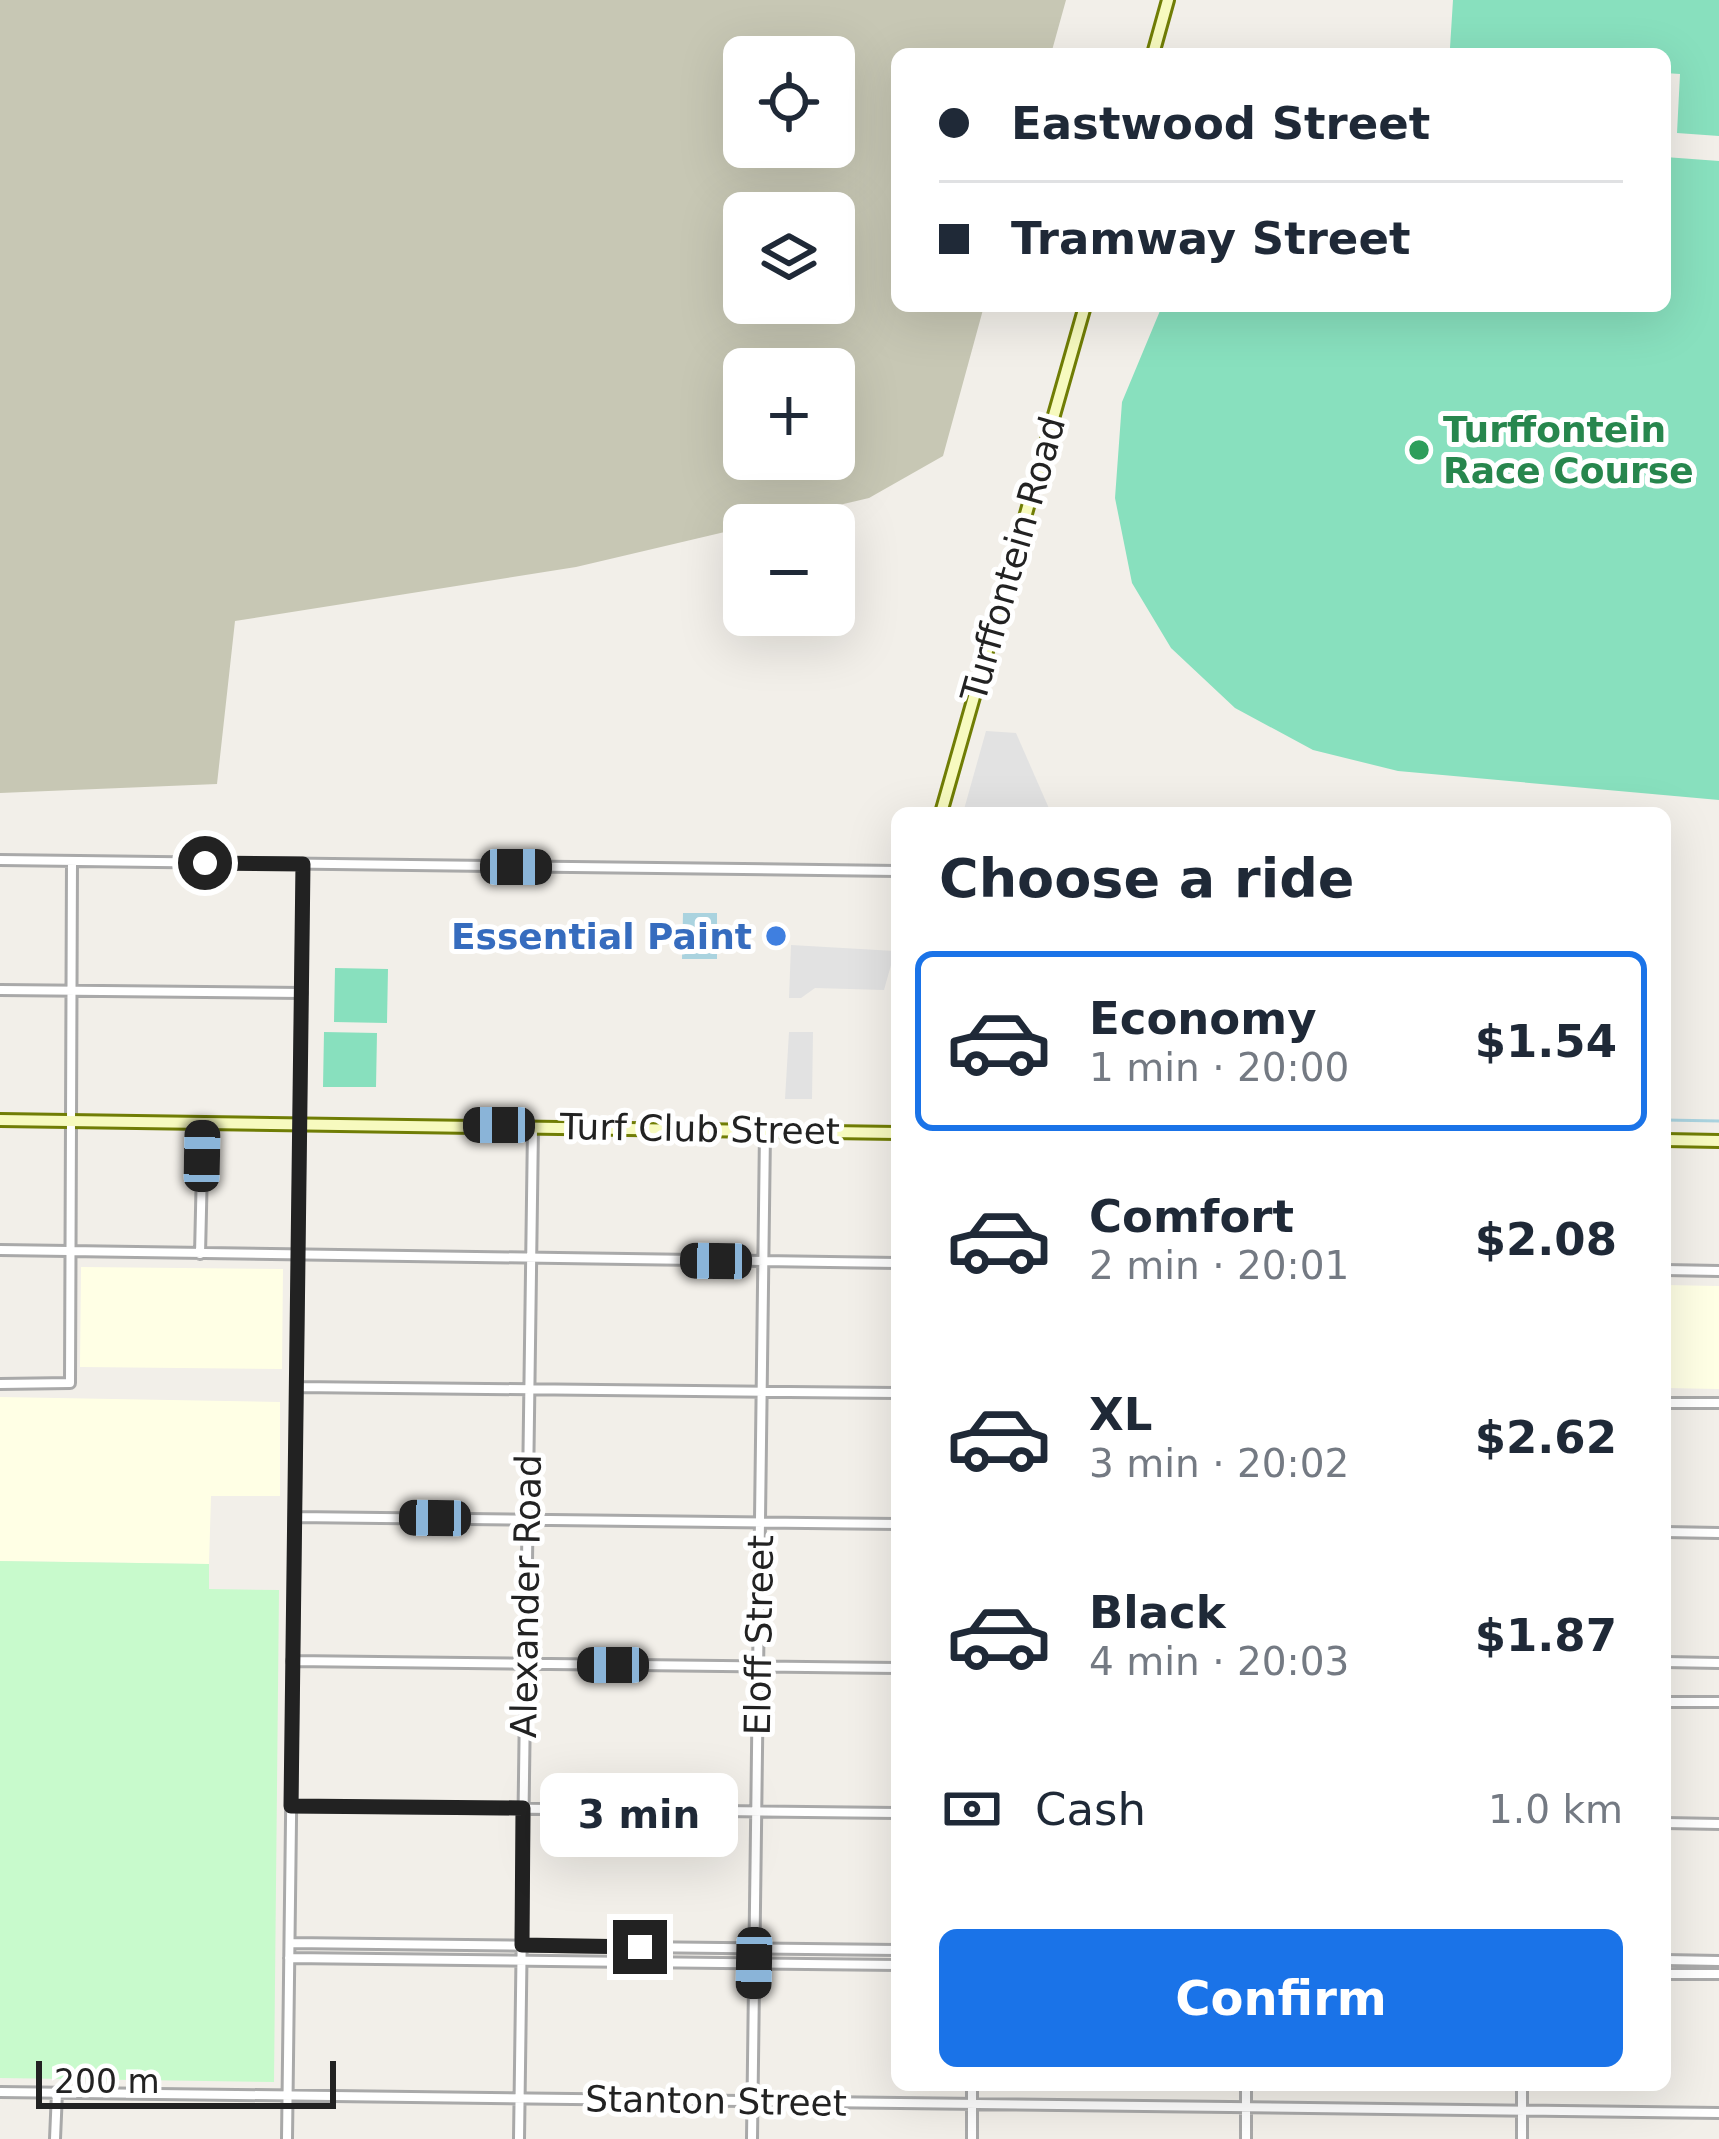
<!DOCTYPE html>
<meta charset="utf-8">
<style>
:root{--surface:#fff;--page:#f6f6f7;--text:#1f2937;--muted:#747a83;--line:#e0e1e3;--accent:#1a73e8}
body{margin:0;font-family:"DejaVu Sans",sans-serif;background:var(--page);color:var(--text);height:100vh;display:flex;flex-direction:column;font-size:45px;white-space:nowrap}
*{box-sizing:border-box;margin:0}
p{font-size:39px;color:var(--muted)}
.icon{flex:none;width:66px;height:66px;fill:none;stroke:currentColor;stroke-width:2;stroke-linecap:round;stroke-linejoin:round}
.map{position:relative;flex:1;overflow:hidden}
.details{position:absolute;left:891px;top:807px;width:780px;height:1284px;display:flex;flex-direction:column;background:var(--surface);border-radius:18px;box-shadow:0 12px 48px #0002}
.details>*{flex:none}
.top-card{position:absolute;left:891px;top:48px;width:780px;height:264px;border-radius:18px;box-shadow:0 12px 48px #0002;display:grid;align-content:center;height:264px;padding:0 48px;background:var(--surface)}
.controls{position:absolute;left:723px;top:36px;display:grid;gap:24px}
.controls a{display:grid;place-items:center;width:132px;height:132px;border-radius:18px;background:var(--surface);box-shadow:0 12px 48px #0002;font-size:60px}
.scale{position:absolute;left:36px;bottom:30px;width:300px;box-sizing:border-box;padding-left:12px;border:6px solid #222;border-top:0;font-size:33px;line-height:42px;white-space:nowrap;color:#222;-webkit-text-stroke:9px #fff;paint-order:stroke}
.end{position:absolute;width:54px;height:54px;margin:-27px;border:15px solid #222;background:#fff;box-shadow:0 0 0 6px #fff}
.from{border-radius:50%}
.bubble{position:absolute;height:84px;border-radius:18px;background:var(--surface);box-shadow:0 12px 48px #0002;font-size:39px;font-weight:800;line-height:84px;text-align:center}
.car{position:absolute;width:36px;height:72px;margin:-36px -18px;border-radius:15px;box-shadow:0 0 9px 3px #0007;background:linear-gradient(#222 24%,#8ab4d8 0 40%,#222 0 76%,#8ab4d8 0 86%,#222 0)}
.top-card b{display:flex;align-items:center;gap:42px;height:114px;font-size:45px}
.top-card b+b{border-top:3px solid var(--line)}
.top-card i{width:30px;height:30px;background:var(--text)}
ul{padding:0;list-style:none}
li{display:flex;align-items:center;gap:36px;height:180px;margin:0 24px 18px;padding:0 24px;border:6px solid transparent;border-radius:18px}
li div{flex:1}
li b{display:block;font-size:45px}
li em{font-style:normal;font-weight:800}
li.selected{border-color:var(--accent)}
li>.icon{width:108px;height:108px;stroke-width:1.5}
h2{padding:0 48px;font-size:54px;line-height:144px}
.pay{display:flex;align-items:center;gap:30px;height:132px;padding:0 48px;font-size:45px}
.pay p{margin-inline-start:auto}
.cta{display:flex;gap:24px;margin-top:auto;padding:24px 48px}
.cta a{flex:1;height:138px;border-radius:18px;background:var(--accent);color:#fff;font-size:48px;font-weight:800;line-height:138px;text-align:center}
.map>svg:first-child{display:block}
</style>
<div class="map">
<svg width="1719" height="2139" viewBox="0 0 1719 2139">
<rect width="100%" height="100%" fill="#f2efe9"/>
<path fill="#ffffe5" d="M81,1267L283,1269L282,1369L80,1367Z
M1665,1285L1719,1286V1389L1665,1388Z
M0,1397L280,1402V1496H211L209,1564L0,1561Z"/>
<path fill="#c7c7b4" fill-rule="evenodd" d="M0,0H1066L1051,54H897V306H984L943,456L869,498L576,567L235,621L217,784L0,793ZM744,57H834V147H744ZM744,213H834V303H744ZM744,369H834V459H744Z"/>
<path fill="#c8facc" d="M0,1561L209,1564V1589L279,1590L274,2082L0,2078Z"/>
<path fill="#88e0be" d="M1453,0H1719V136L1677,133L1680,74L1665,73V54H1540L1450,48Z
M1665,157L1719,161V800L1398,771L1313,750L1235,708L1171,648L1132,583L1115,498L1122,402L1162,306H1665Z
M335,968L388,969L387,1023L334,1022Z
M324,1032L377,1033L376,1087H323Z"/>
<path fill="#e2e2e2" d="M986,731L1016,733L1051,813H963Z
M791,945L895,951L884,990L815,988L801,998H789Z
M789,1032H813L812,1099H785Z"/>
<path fill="#aad3df" d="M683,913H717V959H682Z"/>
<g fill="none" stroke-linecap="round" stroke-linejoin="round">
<path stroke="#aad3df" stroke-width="3" d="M1665,1120L1719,1121"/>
<defs>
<path id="street" d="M0,860L897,871
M0,990L302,993
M0,1250L897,1263
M200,1254L203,1123
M1665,1270L1719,1271
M0,1384L70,1383L72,861
M296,1387L897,1393
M1665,1403H1719
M295,1517L897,1524
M1665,1532L1719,1533
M292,1661L897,1668
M1665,1662L1719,1663
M1665,1702H1719
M291,1806L897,1813
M1665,1823L1719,1824
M290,1943L897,1950
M289,1958L897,1965
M1665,1960L1719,1961
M1665,1974H1719
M0,2092L1719,2113
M55,2139L57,2092
M287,2139L303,864
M519,2139L533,1127
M752,2139L765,1132
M972,2139V2085
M1246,2139V2085
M1522,2139V2085"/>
<path id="secondary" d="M1153,54L1168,0
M941,813L1085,306
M0,1120L897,1133
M1665,1140L1719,1141"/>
</defs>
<use href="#street" stroke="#a9a9a9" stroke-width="14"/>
<use href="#secondary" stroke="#707d05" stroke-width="16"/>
<use href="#street" stroke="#fff" stroke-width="8"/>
<use href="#secondary" stroke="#f7fabf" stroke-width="10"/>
</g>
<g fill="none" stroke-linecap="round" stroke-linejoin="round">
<path stroke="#222" stroke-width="15" d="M205,863L303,864L291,1806L523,1808L522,1945L640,1947"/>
</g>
<circle fill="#2e9e5b" stroke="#fff" stroke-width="4.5" cx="1419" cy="450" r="12"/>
<circle fill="#3f7fe0" stroke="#fff" stroke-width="4.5" cx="776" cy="936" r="12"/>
<g text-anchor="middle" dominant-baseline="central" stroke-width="10" stroke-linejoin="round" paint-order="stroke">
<g font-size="36" font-weight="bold" fill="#27864d" stroke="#fff" text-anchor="start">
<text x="1443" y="429">Turffontein<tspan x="1443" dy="41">Race Course</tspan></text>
</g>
<g font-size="36" fill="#222" stroke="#fff">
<text transform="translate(1013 559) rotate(-74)">Turffontein Road</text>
<text transform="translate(700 1129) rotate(1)">Turf Club Street</text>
<text transform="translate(526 1596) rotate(-89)">Alexander Road</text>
<text transform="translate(759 1635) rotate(-89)">Eloff Street</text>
<text transform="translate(716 2101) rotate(1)">Stanton Street</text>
</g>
<g font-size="36" font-weight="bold" fill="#366cbe" stroke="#fff" text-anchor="end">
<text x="752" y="936">Essential Paint</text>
</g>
</g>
</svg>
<div class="controls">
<a><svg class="icon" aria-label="locate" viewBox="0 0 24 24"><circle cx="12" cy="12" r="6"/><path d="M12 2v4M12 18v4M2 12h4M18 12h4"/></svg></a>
<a><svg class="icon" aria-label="layers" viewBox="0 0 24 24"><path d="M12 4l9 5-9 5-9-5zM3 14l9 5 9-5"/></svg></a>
<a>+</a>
<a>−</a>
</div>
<div class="scale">200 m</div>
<i class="end from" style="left:205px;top:863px"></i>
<i class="end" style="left:640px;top:1947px"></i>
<div class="bubble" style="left:540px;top:1773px;width:198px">3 min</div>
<i class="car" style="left:516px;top:867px;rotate:90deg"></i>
<i class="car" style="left:499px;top:1125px;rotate:270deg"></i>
<i class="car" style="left:202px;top:1156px;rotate:1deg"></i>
<i class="car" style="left:716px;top:1261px;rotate:271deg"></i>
<i class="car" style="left:435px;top:1518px;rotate:271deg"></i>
<i class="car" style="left:613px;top:1665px;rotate:270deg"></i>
<i class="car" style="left:754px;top:1963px;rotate:181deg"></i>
<div class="top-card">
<b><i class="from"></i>Eastwood Street</b>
<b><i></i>Tramway Street</b>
</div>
<section class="details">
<h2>Choose a ride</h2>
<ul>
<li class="selected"><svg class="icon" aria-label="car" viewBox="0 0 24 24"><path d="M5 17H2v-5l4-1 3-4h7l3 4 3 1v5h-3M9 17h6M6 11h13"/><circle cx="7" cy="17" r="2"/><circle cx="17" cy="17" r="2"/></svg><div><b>Economy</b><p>1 min · 20:00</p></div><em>$1.54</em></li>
<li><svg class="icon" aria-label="car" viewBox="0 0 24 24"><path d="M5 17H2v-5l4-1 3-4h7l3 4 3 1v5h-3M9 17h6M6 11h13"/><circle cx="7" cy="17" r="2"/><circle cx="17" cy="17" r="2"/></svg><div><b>Comfort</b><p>2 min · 20:01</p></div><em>$2.08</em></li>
<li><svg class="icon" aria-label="car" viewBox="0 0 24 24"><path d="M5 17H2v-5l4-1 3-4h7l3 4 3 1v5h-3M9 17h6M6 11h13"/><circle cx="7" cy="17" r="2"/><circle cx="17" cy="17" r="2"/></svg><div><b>XL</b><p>3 min · 20:02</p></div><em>$2.62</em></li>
<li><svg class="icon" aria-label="car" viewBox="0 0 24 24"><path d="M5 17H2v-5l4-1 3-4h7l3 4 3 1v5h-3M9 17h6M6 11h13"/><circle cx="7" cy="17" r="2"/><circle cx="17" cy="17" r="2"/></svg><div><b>Black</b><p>4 min · 20:03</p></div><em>$1.87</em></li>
</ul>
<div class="pay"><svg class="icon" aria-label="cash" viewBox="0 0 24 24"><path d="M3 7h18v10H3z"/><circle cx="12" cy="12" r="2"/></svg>Cash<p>1.0 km</p></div>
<div class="cta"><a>Confirm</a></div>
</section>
</div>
